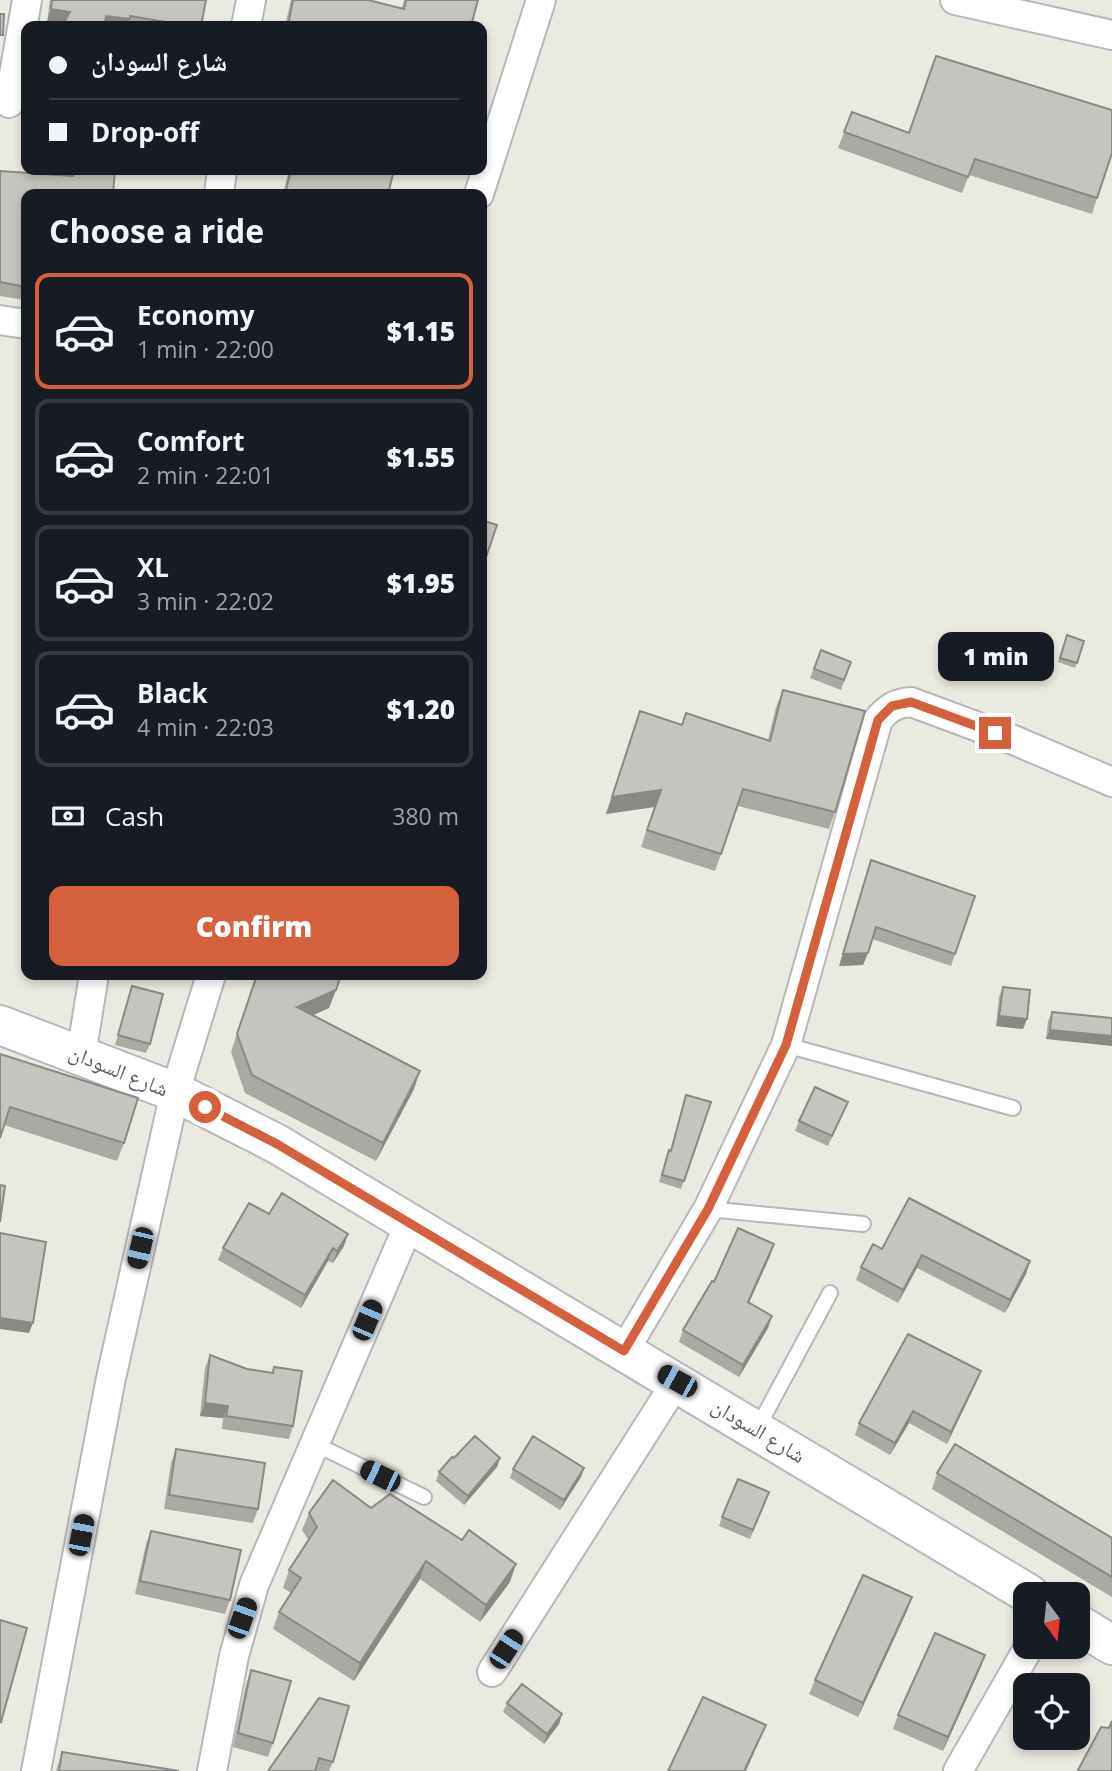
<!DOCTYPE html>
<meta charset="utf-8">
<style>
:root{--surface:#171b24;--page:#242831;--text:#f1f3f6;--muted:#9ea1a6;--line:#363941;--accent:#d5613c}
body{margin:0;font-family:"Open Sans","Noto Naskh Arabic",sans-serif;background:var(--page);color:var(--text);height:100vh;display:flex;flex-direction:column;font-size:26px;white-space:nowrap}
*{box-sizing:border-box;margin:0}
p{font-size:23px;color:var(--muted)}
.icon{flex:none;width:38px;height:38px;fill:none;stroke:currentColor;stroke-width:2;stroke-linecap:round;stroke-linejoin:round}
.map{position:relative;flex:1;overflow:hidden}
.details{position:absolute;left:21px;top:189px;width:466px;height:791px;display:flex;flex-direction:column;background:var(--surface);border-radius:14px;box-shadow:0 4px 10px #0003}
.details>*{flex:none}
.top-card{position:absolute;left:21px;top:21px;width:466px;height:154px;border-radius:14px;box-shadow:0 4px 10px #0003;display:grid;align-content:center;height:154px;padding:0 28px;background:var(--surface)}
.needle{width:46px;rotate:165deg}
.buttons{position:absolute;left:1013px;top:1582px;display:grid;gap:14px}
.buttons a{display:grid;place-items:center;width:77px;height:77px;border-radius:14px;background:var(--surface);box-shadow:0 4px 10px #0003;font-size:35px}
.end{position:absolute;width:32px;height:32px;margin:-16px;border:9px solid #d5613c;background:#fff;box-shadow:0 0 0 4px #fff}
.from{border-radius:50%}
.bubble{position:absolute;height:49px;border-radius:14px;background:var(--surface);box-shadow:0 4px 10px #0003;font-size:23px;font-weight:800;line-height:49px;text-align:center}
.car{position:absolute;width:21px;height:42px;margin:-21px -10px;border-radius:9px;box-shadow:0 0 5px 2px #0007;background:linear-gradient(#222 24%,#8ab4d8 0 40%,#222 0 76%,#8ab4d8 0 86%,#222 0)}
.top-card b{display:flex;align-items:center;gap:24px;height:66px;font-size:26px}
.top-card b+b{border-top:2px solid var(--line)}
.top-card i{width:18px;height:18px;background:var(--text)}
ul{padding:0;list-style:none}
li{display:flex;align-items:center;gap:21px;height:116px;margin:0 14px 10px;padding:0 14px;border:4px solid var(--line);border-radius:14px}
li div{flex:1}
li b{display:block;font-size:26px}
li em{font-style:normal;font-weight:800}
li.current{border-color:var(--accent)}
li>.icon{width:63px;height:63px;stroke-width:1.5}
h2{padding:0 28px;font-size:32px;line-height:84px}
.pay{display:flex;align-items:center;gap:18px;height:77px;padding:0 28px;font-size:26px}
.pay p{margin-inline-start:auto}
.primary-button{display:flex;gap:14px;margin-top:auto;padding:14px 28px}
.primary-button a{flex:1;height:80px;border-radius:14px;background:var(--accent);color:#fff;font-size:28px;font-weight:800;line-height:80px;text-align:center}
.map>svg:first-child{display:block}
</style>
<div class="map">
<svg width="1112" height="1771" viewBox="0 0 1112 1771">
<rect width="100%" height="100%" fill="#ebeae1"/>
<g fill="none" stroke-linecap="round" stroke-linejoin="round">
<defs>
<path id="service" d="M786,1045L1013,1108
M708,1209L863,1224
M757,1429L830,1293
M313,1443L424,1497"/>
<path id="minor" d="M955,0L1112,35
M246,26L251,0
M9,103L27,0
M219,194L222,170
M479,194L541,0
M0,320L26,324
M81,1055L94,975
M624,1351L708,1209L786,1045L878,720C888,708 896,703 911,702L1016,741L1112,782
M492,1672L677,1381
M36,1771L111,1378L175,1092L211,975
M212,1771L234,1656L254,1585L410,1222
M958,1771L1029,1647"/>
<path id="secondary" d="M0,1025L175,1092L277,1144L1029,1594
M1078,1624L1112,1645"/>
</defs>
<use href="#service" stroke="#b6b7bc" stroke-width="18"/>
<use href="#minor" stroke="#b6b7bc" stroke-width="32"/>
<use href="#secondary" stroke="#b6b8be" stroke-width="42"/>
<use href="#service" stroke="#fff" stroke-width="14"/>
<use href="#minor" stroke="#fff" stroke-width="28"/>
<use href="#secondary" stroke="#fff" stroke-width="38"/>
</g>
<path fill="#aaa9a3" d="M50,0H205L201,26H62L63,24L47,22Z
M291,0H368L402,8L404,0H478L471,26H285Z
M852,112L1097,198L1092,214L969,175L962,193L838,148Z
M70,170H115L26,194V300L0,296V171L70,175Z
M289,170H394L388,194H283Z
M1067,635L1084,641L1075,668L1058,662Z
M821,650L851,662L841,690L810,678Z
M783,690L835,812L829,829L738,806L715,871L641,847L654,807L606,814L640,711L682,725L768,740L776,707Z
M871,860L975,896L951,966L872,939L863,965L839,966Z
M256,975H341L329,1008L313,1015L414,1089L376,1161L245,1093L231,1052Z
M132,986L150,1044L146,1053L115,1045Z
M1003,987L1027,1019L1023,1029L996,1026L999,997Z
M1052,1012L1112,1018L1046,1039L1048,1021Z
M0,1054L124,1143L117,1161L4,1125Z
M686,1095L711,1102L681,1189L659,1182L666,1158L671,1151Z
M848,1102L828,1146L795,1131L799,1121Z
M269,1214L344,1246L333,1263L328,1261L301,1308L218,1260L223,1248Z
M882,1249L1030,1261L1026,1274L1005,1313L917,1268L898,1303L856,1280L861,1267Z
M770,1256L749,1302L772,1316L768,1328L739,1377L679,1342L683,1330L714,1282Z
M210,1355L247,1369L272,1373L274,1367L293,1426L289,1439L222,1429L223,1418L200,1416L205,1368Z
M976,1383L947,1444L909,1423L890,1455L855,1435L859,1423Z
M176,1449L258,1509L253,1523L164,1509L171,1463Z
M454,1458H500L497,1467L464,1505L436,1481L439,1472Z
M584,1468L581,1477L560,1510L510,1478L513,1469Z
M937,1473L1112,1538V1597L932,1489Z
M766,1501L750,1539L719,1526L722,1517Z
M371,1508L510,1582L480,1622L420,1579L354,1681L273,1629L279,1612L291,1593L283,1588L289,1570L309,1541L302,1530L309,1513Z
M151,1531L230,1600L225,1614L135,1594L146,1544Z
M907,1611L858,1717L809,1694L815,1680Z
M980,1669L943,1751L893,1729L898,1715Z
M251,1670L273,1743L268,1757L233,1747L246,1684Z
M319,1698L333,1762L329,1771H315Z
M507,1703L562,1714L559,1724L544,1744L503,1712Z
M62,1752L179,1771H56Z"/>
<path fill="#8b8985" d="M51,9L70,12L66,24L47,22Z
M106,16L130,19L127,26H102Z
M661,790L654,807L606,814L612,797Z
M868,953L863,965L839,966L843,954Z
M336,990L329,1008L291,1025L297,1007Z
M999,1016L1027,1019L1023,1029L996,1026Z
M1050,1030L1112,1036V1046L1046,1039Z
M420,1071L414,1089L376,1161L383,1143Z
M348,1234L344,1246L333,1263L337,1251Z
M774,1244L770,1256L744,1314L748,1302Z
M333,1248L328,1261L301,1308L305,1295Z
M922,1255L917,1268L898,1303L903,1290Z
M1030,1261L1026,1274L1005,1313L1010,1300Z
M772,1316L768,1328L739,1377L743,1365Z
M0,1318L33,1323L29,1333L0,1329Z
M981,1371L976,1383L947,1444L951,1432Z
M205,1403L228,1406L223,1418L200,1416Z
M913,1411L909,1423L890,1455L895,1443Z
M500,1458L497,1467L464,1505L468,1496Z
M584,1468L581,1477L560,1510L564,1500Z
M426,1561L420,1579L354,1681L360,1663Z
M516,1564L510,1582L480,1622L486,1605Z
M912,1597L907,1611L858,1717L863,1703Z
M985,1655L980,1669L943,1751L948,1737Z
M562,1714L559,1724L544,1744L547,1734Z
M766,1725L746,1771H744Z"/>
<path fill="#c6c4be" stroke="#8b8985" stroke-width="2" d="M52,0H206L201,26H189L130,16V19L106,16L104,26H62L70,12L51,9Z
M293,0H368L404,9L406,0H478L471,26H288Z
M0,14H4L3,35H0Z
M936,56L1112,110V153L1097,198L975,159L968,177L844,132L852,112L909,133Z
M74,170H115L113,194H26V287L0,282V171L73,176Z
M291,170H394L388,194H285Z
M481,520L497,525L481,572Z
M1067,635L1084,641L1077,663L1060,658Z
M821,650L851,662L844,680L814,669Z
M783,690L865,711L835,812L743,789L721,854L647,830L661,790L612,797L640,711L682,725L686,713L770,741Z
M871,860L975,896L955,954L876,927L868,953L843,954Z
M257,975H341L336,990L297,1007L420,1071L383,1143L252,1075L237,1034Z
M132,986L163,994L150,1044L118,1035Z
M1003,987L1030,990L1027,1019L999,1016Z
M1052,1012L1112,1018V1036L1050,1030Z
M0,1054L138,1098L124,1143L10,1107L0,1138Z
M815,1087L848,1102L832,1136L799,1121Z
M686,1095L711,1102L684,1181L662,1175L669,1150L671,1151Z
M0,1185L5,1186L0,1222Z
M282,1193L348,1234L337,1251L333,1248L305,1295L223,1248L249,1203L269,1214Z
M909,1198L1030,1261L1010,1300L922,1255L903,1290L861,1267L873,1244L882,1249Z
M738,1228L774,1244L748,1302L772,1316L743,1365L683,1330L712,1281L714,1282Z
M0,1233L46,1242L33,1323L0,1318Z
M908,1334L981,1371L951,1432L913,1411L895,1443L859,1423Z
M210,1355L247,1369L273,1373L274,1367L302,1371L293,1426L226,1416L228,1406L205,1403Z
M475,1436L500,1458L468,1496L439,1472L452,1457L454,1458Z
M533,1436L584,1468L564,1500L513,1469Z
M955,1444L1112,1538V1577L937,1473Z
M176,1449L265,1463L258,1509L169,1495Z
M738,1479L769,1492L753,1530L722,1517Z
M333,1480L371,1508L390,1494L462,1540L469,1530L516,1564L486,1605L426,1561L360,1663L279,1612L301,1578L289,1570L317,1527L309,1513Z
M151,1531L241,1550L230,1600L140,1581Z
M863,1575L912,1597L863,1703L815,1680Z
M0,1620L27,1628L1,1722L0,1721Z
M935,1633L985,1655L948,1737L898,1715Z
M251,1670L291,1681L273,1743L238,1733Z
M522,1684L562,1714L547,1734L507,1703Z
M703,1697L766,1725L744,1771H668Z
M319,1698L349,1706L333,1762L319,1758L315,1771H268Z
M1112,1721V1771H1080L1078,1770L1101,1727L1109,1728Z
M62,1752L179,1771H59Z"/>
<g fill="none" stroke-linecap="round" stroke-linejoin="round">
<path stroke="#d5613c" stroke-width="9" d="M205,1107L277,1144L624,1351L708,1209L786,1045L878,720L892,706L911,702L995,733"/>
</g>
<g text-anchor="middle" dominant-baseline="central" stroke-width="5" stroke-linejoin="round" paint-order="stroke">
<g font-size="21" fill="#595b60" stroke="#fff">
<text transform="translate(119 1070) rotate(22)">شارع السودان</text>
<text transform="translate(759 1430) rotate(31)">شارع السودان</text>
</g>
</g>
</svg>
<div class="buttons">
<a><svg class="needle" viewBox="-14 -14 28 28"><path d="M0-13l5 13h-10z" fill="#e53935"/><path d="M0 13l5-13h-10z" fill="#9ea1a6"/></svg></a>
<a><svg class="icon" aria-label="locate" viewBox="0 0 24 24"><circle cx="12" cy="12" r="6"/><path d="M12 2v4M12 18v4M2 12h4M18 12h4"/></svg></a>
</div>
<i class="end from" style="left:205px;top:1107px"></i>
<i class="end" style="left:995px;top:733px"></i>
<div class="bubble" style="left:938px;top:632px;width:116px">1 min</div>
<i class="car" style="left:140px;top:1248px;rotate:193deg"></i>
<i class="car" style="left:367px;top:1320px;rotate:23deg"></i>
<i class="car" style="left:677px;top:1381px;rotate:299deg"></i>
<i class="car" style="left:380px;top:1476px;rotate:296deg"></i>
<i class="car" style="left:81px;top:1535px;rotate:11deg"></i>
<i class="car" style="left:242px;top:1618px;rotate:20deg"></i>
<i class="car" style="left:506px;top:1649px;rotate:33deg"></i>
<div class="top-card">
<b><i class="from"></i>شارع السودان</b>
<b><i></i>Drop-off</b>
</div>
<section class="details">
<h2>Choose a ride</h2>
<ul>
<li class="current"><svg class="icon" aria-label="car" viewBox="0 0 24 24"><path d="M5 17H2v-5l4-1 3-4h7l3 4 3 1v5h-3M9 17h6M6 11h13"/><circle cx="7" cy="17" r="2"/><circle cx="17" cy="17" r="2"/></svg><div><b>Economy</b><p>1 min · 22:00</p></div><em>$1.15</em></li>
<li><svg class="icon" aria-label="car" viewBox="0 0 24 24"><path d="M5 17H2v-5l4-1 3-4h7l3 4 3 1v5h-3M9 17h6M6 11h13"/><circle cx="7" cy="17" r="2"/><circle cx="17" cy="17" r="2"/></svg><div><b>Comfort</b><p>2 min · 22:01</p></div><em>$1.55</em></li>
<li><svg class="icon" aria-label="car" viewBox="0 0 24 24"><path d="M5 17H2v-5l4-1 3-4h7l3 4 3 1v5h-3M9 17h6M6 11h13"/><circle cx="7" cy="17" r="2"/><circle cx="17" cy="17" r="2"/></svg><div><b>XL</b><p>3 min · 22:02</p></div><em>$1.95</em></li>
<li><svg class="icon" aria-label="car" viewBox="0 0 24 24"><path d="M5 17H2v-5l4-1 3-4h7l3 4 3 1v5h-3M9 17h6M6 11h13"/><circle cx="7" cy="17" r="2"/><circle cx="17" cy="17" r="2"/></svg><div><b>Black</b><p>4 min · 22:03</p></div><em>$1.20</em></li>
</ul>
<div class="pay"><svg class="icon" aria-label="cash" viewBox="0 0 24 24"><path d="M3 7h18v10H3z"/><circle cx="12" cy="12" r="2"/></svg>Cash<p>380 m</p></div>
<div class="primary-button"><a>Confirm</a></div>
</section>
</div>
